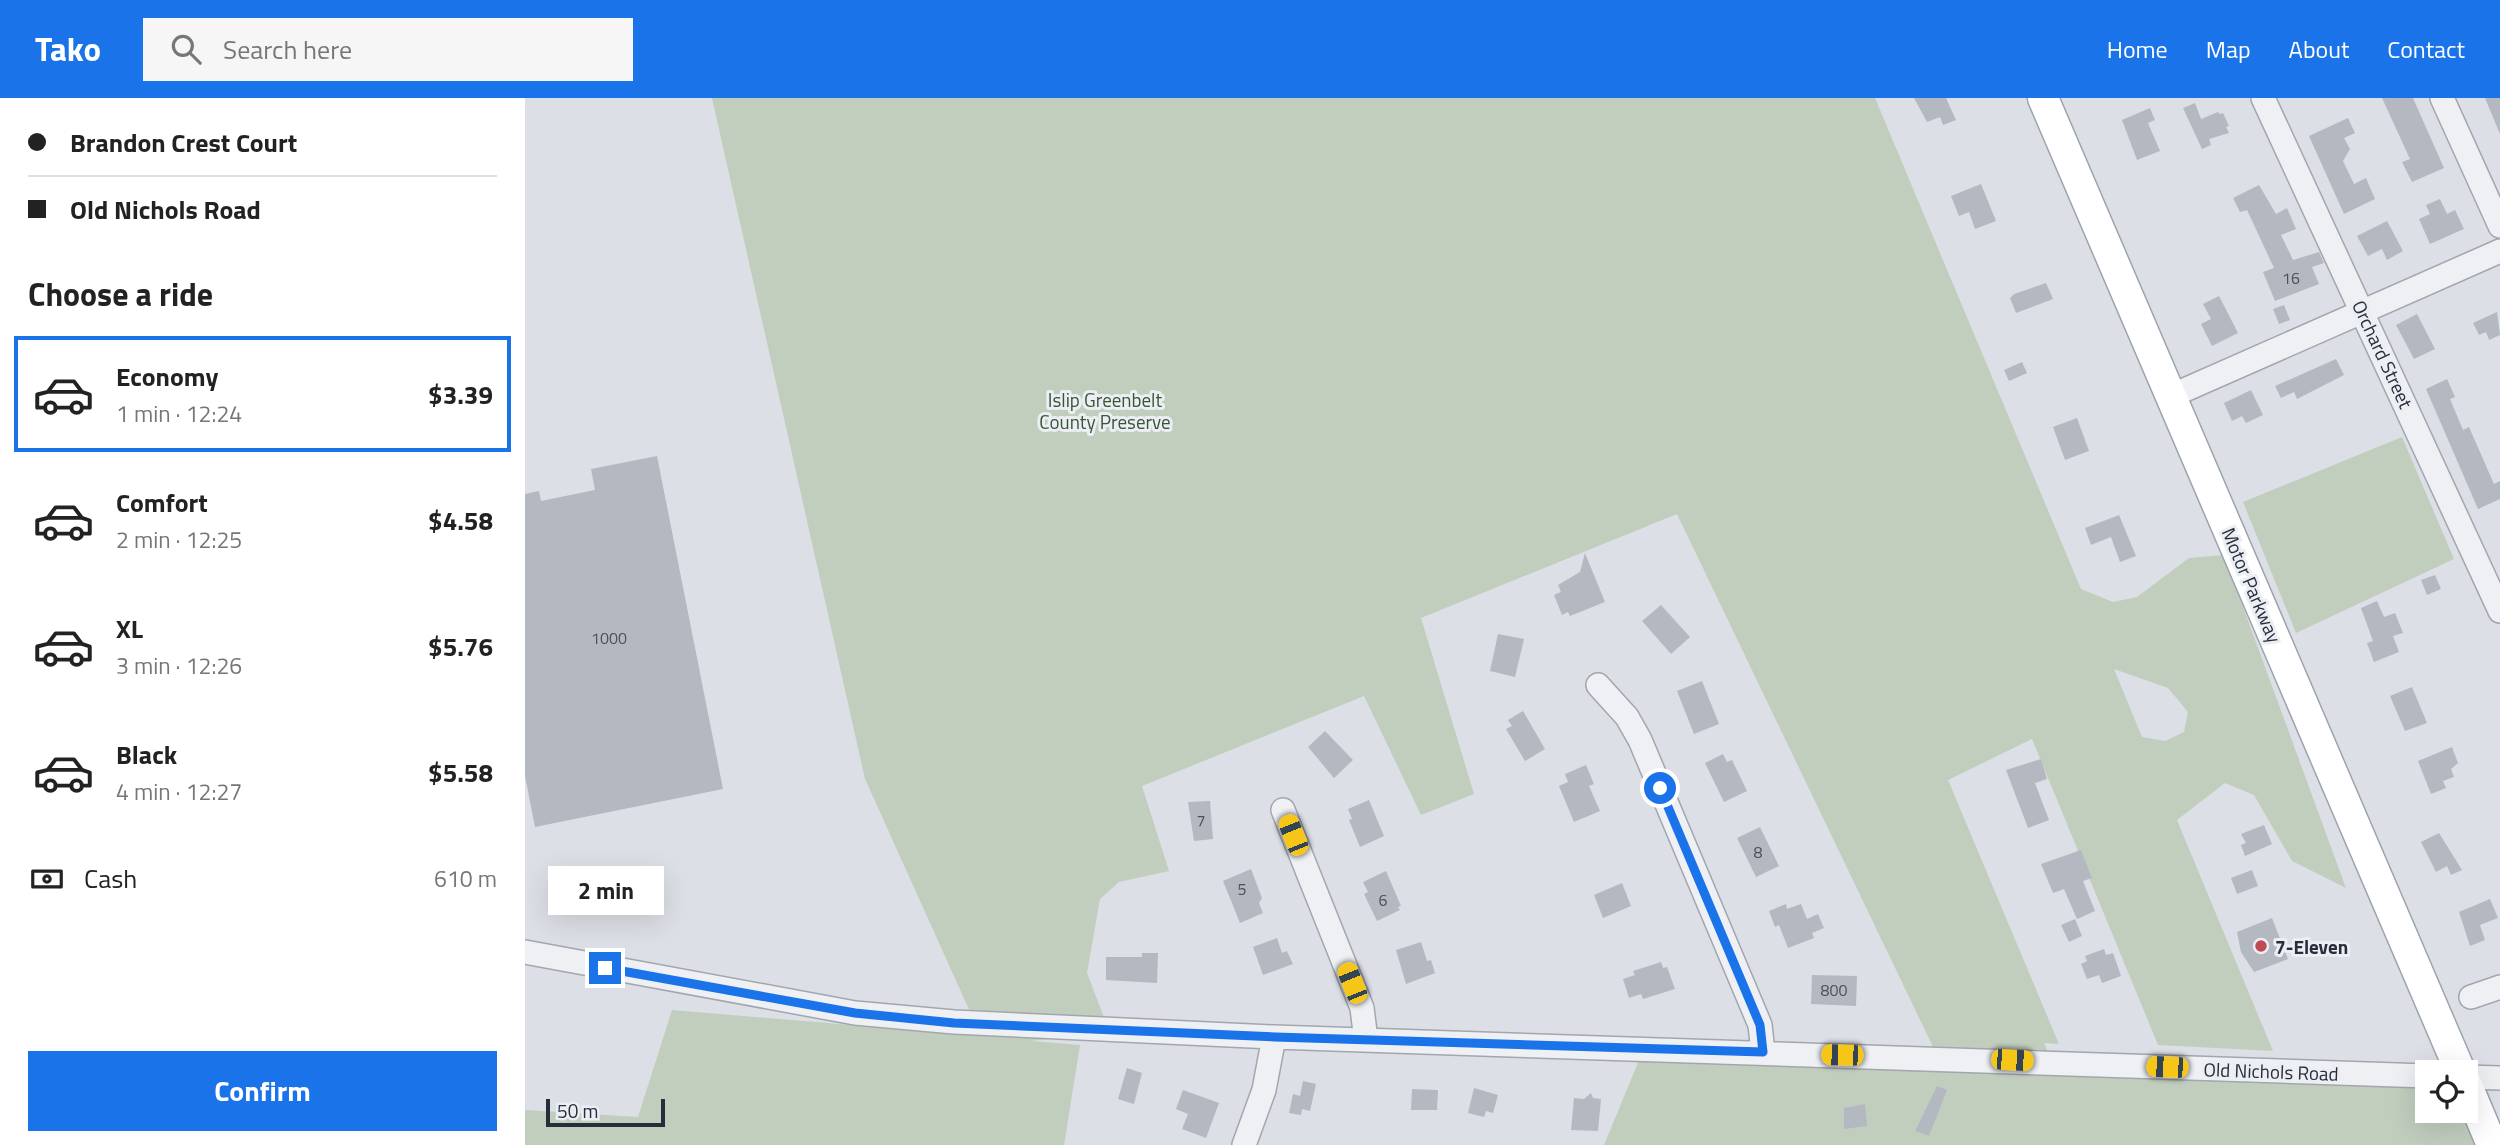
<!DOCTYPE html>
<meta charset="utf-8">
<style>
:root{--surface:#fff;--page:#f6f6f6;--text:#222;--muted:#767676;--line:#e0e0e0;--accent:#1a73e8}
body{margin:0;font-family:"Titillium Web",sans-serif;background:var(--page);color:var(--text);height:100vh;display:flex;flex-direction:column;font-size:26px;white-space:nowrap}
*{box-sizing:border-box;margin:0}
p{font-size:23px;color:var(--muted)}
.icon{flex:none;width:38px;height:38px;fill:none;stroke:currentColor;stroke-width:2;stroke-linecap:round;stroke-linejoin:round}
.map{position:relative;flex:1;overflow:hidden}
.sheet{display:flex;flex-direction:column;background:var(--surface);width:525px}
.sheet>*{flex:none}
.banner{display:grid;align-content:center;height:154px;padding:0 28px;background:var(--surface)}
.tools{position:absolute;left:1890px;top:962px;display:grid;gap:14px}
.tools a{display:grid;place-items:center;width:63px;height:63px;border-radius:0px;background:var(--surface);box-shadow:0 7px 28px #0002;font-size:35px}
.scale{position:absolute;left:21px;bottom:18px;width:119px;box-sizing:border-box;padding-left:7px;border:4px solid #272d3a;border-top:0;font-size:19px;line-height:24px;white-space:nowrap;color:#272d3a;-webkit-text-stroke:5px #ebeef3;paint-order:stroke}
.end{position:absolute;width:32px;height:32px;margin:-16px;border:9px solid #1a73e8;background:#fff;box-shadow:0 0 0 4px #fff}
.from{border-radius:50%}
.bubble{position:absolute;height:49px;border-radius:0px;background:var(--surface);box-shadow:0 7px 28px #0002;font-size:23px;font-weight:700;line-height:49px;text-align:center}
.car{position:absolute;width:21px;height:42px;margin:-21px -10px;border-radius:9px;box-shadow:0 0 5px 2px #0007;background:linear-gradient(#f5c518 24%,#345 0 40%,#f5c518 0 76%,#345 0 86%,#f5c518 0)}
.banner b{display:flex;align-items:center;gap:24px;height:66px;font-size:26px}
.banner b+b{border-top:2px solid var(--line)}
.banner i{width:18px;height:18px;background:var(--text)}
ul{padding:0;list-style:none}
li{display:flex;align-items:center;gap:21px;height:116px;margin:0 14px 10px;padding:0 14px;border:4px solid transparent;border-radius:0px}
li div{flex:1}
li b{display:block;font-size:26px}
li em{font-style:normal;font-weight:700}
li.current{border-color:var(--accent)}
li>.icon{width:63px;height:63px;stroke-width:1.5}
h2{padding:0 28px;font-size:32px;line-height:84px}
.pay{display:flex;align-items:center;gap:18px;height:77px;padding:0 28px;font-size:26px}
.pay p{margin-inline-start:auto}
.primary-button{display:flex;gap:14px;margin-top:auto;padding:14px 28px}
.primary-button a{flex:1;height:80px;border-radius:0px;background:var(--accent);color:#fff;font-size:28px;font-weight:700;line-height:80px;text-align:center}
header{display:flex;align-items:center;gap:42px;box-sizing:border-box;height:98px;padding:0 35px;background:var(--accent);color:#fff}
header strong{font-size:33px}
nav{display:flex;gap:38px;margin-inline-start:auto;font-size:24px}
.search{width:490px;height:63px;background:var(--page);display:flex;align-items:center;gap:18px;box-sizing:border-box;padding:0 24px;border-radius:0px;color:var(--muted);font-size:26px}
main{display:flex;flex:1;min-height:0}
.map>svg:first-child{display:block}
</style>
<header>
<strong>Tako</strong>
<div class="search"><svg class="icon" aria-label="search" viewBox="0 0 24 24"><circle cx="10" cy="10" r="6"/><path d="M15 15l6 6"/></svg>Search here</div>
<nav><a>Home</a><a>Map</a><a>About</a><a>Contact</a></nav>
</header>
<main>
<section class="sheet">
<div class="banner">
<b><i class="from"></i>Brandon Crest Court</b>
<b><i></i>Old Nichols Road</b>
</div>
<h2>Choose a ride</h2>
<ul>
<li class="current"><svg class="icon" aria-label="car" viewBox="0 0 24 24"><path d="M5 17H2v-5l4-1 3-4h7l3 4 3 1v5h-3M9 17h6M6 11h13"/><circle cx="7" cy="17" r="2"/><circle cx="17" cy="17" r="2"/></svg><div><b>Economy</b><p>1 min · 12:24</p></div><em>$3.39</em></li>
<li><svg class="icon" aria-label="car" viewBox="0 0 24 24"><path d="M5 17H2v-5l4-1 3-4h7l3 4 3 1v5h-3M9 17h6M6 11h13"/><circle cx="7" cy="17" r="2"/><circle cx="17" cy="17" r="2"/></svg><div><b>Comfort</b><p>2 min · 12:25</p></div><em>$4.58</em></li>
<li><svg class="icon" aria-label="car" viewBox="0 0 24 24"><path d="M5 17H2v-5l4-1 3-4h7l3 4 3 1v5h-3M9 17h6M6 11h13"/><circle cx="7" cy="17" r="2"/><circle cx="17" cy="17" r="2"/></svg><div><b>XL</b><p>3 min · 12:26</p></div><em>$5.76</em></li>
<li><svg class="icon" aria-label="car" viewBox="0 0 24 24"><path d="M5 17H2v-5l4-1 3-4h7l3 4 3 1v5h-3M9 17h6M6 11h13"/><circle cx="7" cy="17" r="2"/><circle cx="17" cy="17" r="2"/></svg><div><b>Black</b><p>4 min · 12:27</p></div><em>$5.58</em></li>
</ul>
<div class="pay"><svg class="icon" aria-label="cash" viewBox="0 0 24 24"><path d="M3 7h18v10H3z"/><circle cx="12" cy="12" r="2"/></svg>Cash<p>610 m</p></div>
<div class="primary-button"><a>Confirm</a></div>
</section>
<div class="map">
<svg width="1975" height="1047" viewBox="0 0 1975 1047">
<rect width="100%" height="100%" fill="#dcdfe5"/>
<path fill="#c1cebe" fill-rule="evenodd" d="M187,0H1350L1556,491L1588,504L1612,499L1664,460L1699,457L1821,790L1767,763L1729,697L1700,685L1652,722L1748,953L1633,947L1507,641L1423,682L1534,946L1519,945L1524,957L1930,972L1931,975H1902V1013H1941L1963,1047H1079L1122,943L1410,953L1152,416L896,520L949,696L896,717L839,598L617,688L644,773L594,784L575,801L562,875L587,940L542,939L506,943L555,947L539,1047H0V1012L113,1019L147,912L456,938L340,681ZM1589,571L1643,590L1663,614L1659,634L1640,643L1617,639Z
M1877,339L1929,461L1771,535L1718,404Z"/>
<path fill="#b4b8c1" d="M1389,0H1421L1431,22L1418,27L1415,19L1402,24Z
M1857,0H1888L1919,70L1887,84L1877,64L1885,61Z
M1960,0H1975V36Z
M1670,5L1676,21L1693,14L1695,16L1698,15L1704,28L1701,29L1704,35L1684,41L1686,47L1677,51L1658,10Z
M1625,10L1630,22L1623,25L1635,53L1612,62L1597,22Z
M1823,20L1830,35L1819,40L1825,51L1818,63L1829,86L1841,80L1850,101L1819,116L1784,38Z
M1456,86L1471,123L1450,131L1444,114L1434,118L1426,98Z
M1734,87L1751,116L1762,110L1771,131L1756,137L1768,162L1794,154L1799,165L1787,169L1794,186L1750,203L1738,174L1749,170L1722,112L1715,114L1708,100Z
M1915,101L1922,116L1930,112L1939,131L1905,146L1894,121L1905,116L1901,107Z
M1862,123L1878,153L1862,162L1857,151L1843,158L1832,138Z
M1521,185L1528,201L1491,215L1485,200L1489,196Z
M1694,198L1713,235L1687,248L1676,226L1686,221L1678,206Z
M1759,207L1765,222L1754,226L1748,211Z
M1972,214L1975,237L1964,242L1961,234L1954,237L1948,225Z
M1892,216L1910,251L1889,261L1871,227Z
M1811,261L1819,277L1772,301L1769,294L1756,300L1750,288Z
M1497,264L1502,275L1484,283L1479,272Z
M1922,281L1930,299L1925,301L1938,332L1944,329L1969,386L1975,383V401L1953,411L1901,291Z
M1726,292L1738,317L1721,325L1717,318L1707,323L1699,305Z
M1552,320L1564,353L1540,362L1528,329Z
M132,358L198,691L10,729L0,678V396L14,393L16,403L70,392L66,371Z
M1594,417L1611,458L1595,464L1586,439L1566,447L1560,430Z
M1060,455L1080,504L1045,518L1043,514L1037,517L1029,497L1036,494L1033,487L1055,474Z
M1910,477L1916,491L1902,497L1896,482Z
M1852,503L1859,519L1870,515L1878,535L1868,538L1874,554L1849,564L1842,545L1848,543L1836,510Z
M1136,507L1165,539L1146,556L1117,523Z
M973,536L999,541L990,579L965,573Z
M1177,583L1194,626L1169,636L1152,593Z
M1887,589L1902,625L1880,633L1865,598Z
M998,613L1020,651L1000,663L981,631L987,628L983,622Z
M800,633L828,662L809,680L783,649Z
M1927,649L1933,665L1926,671L1929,679L1918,683L1921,690L1906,696L1893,663Z
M1198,656L1202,664L1207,662L1222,693L1199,704L1180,665Z
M1516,661L1522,681L1510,685L1524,722L1503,730L1481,672Z
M1061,667L1069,686L1064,688L1075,713L1049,724L1034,688L1043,684L1040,676Z
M844,702L859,738L835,749L824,722L827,721L823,711Z
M685,703L688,741L669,743L663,704Z
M1739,727L1747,746L1720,758L1716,747L1721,745L1716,736Z
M1235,729L1254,768L1231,779L1212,740Z
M1914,735L1937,772L1926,777L1922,768L1911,774L1896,744Z
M1556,752L1567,780L1558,783L1570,813L1552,821L1539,791L1528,795L1516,766Z
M726,771L737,800L734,805L738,815L715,825L698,783Z
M1727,772L1733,788L1712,796L1706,780Z
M861,773L876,808L873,809L875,812L852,823L839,796L843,794L838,784Z
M1097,785L1106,808L1078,820L1069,797Z
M1965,801L1973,820L1955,827L1960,842L1945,848L1934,814Z
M1261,806L1262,811L1276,806L1282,821L1293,816L1299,830L1287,835L1289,840L1263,850L1254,827L1250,829L1244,813Z
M1747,820L1763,861L1729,874L1716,854L1712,834Z
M1550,821L1557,838L1544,844L1536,827Z
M752,840L757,855L762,853L768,866L738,877L728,849Z
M896,844L902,863L906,862L910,875L881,886L871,852Z
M1579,851L1581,857L1588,855L1596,878L1577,885L1574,877L1562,881L1556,866L1562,863L1560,858Z
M617,855H633L632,885L581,882V859H617Z
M1136,864L1138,870L1142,869L1150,891L1118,901L1116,896L1104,900L1098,881L1110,877L1108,873Z
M1287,877L1332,878L1331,908L1286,906Z
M602,970L617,975L609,1006L593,1001Z
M778,983L791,986L785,1013L777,1011L776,1017L764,1015L768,996L775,998Z
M1412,988L1422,992L1404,1038L1390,1033Z
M949,990L973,997L968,1015L961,1013L959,1019L943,1015Z
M887,991L913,992L912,1012H886Z
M658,992L694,1005L681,1040L657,1031L663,1016L651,1011Z
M1066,995L1068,1000L1076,1001L1073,1033L1046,1032L1049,1000L1059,1001Z
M1340,1006L1342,1028L1319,1031V1010Z"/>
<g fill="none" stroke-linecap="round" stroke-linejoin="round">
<defs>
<path id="minor" d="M1738,0L1975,513
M1917,0L1975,128
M1646,298L1975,153
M1073,587L1102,619L1115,642L1235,927L1238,954
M758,712L837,910L841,942
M0,854L330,915L429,924L749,939L1902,978
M1946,899L1975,889
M1941,979L1975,980
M719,1047L739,992L749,939"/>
<path id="major" d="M1518,0L1936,975
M1941,985L1967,1047"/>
</defs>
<use href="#minor" stroke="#a2a6ae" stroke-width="26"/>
<use href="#major" stroke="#9da3af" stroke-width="33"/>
<use href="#minor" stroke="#eef0f4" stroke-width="23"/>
<use href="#major" stroke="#fff" stroke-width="30"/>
</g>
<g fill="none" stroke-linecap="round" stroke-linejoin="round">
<path stroke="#1a73e8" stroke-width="9" d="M80,870L330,915L429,925L750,939L1238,954L1235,927L1135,690"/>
</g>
<circle fill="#c04b55" stroke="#ebeef3" stroke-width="2.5" cx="1736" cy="848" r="7"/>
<g text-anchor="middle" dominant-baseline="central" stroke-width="6" stroke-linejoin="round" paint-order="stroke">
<g font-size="16" fill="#4a505c">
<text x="1766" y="180">16</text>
<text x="84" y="540">1000</text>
<text x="676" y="722">7</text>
<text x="1233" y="754">8</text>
<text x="717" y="791">5</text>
<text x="858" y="802">6</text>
<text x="1309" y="892">800</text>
</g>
<g font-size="19" fill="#272d3a" stroke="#ebeef3">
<text transform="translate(1858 256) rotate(65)">Orchard Street</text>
<text transform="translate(1727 487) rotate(67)">Motor Parkway</text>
<text transform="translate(1746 973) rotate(2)">Old Nichols Road</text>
</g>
<g font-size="19" fill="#3a5436" stroke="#ebeef3">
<text x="580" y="301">Islip Greenbelt<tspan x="580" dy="22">County Preserve</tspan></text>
</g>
<g font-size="19" font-weight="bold" fill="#272d3a" stroke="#ebeef3" text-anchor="start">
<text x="1750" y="848">7-Eleven</text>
</g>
</g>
</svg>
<div class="tools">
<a><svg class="icon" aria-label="locate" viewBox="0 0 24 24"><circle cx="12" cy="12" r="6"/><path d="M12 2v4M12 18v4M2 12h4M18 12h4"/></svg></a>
</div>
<div class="scale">50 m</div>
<i class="end from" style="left:1135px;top:690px"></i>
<i class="end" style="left:80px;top:870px"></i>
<div class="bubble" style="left:23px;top:768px;width:116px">2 min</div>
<i class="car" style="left:768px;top:737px;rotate:338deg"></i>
<i class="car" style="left:827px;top:885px;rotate:338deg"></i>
<i class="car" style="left:1317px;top:957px;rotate:271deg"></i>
<i class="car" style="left:1487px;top:962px;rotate:93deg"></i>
<i class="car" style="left:1642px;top:969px;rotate:272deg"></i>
</div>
</main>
